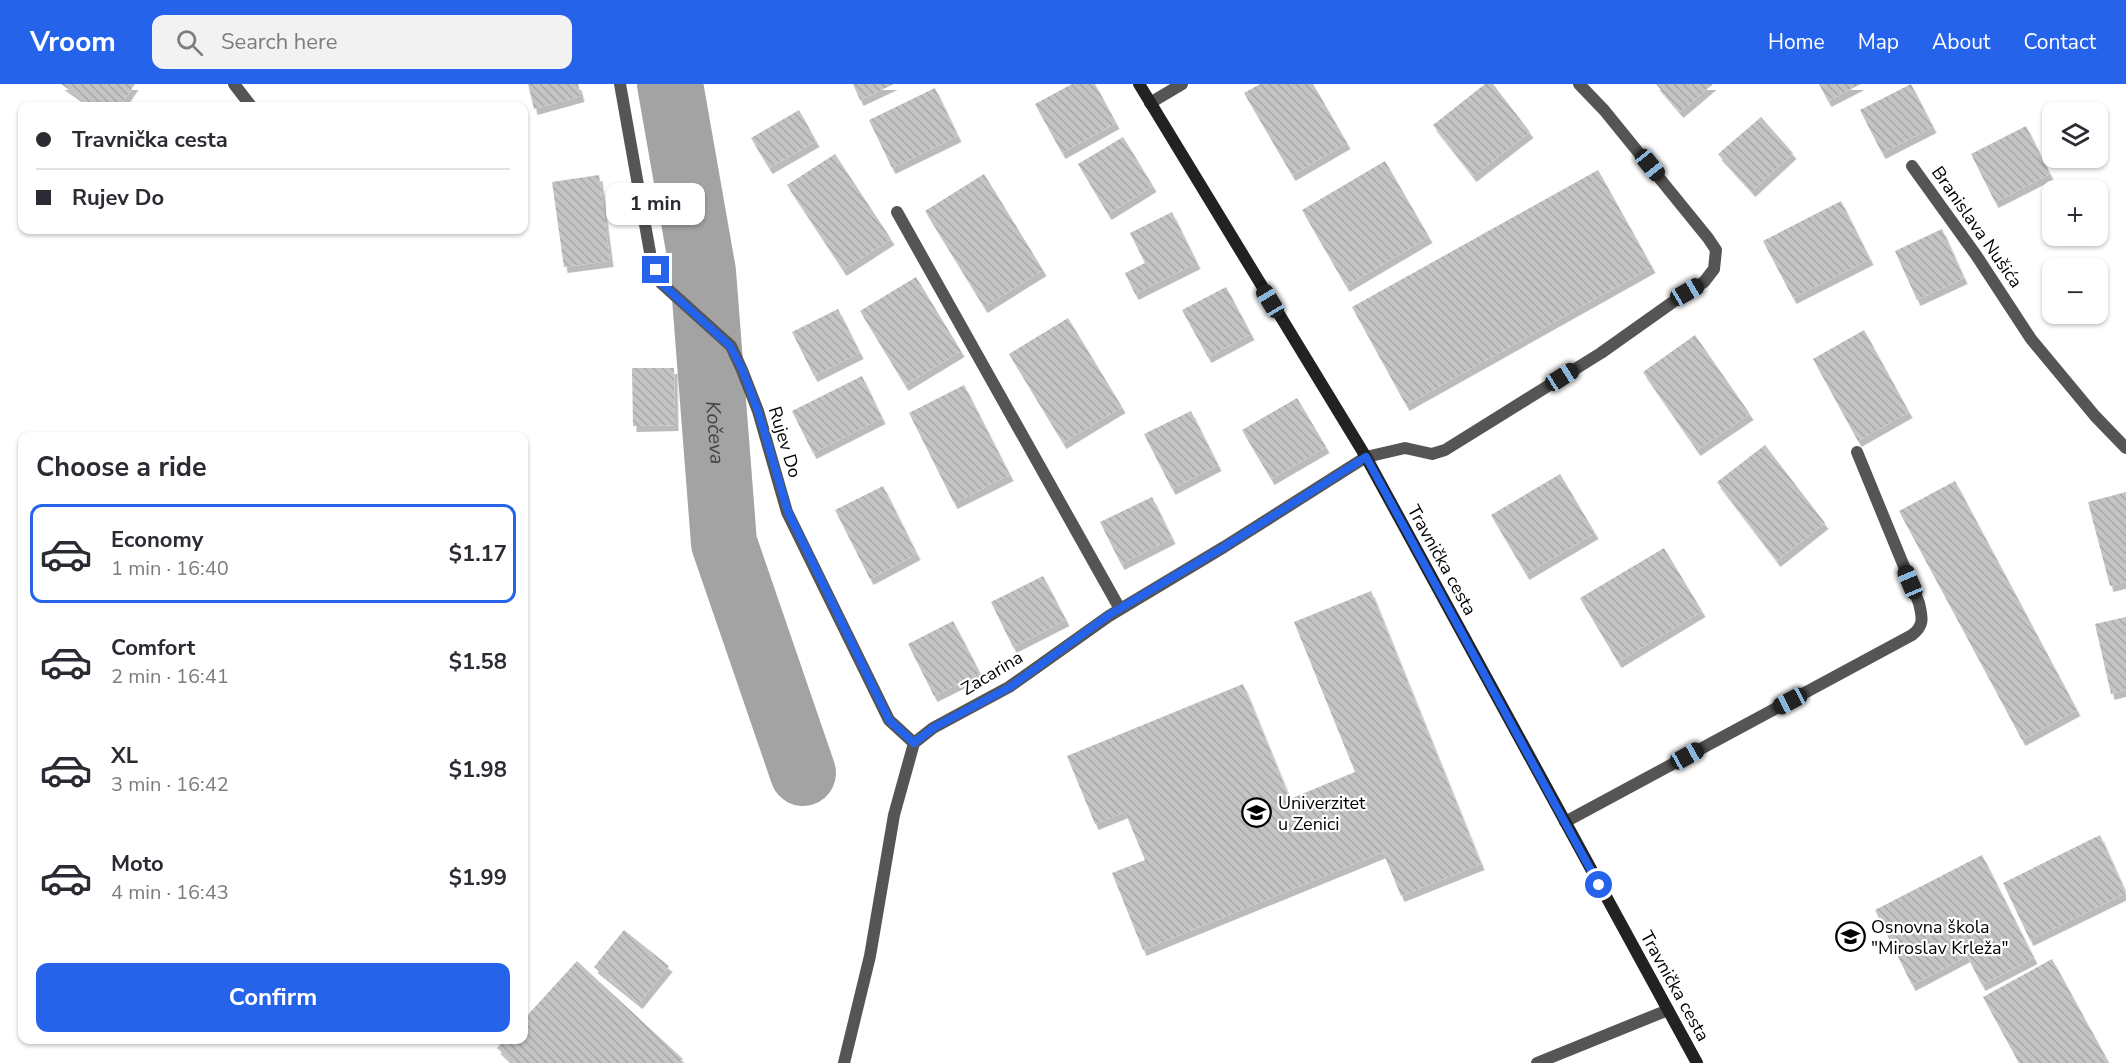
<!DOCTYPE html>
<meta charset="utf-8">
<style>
:root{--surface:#fff;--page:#f2f2f3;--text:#2b2b33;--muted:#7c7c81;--line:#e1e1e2;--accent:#2563eb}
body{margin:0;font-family:"Nunito Sans",sans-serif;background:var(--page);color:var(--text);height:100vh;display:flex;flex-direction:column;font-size:22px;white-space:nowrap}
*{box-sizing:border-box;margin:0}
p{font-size:20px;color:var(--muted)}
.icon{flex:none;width:33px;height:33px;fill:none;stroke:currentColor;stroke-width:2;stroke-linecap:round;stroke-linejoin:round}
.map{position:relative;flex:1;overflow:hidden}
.side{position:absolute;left:18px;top:348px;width:510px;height:612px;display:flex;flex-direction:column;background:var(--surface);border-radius:12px;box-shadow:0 2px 4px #0004}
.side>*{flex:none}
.top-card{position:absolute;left:18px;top:18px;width:510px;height:132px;border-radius:12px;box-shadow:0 2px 4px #0004;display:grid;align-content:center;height:132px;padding:0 18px;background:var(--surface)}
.tools{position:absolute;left:2042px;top:18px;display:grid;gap:12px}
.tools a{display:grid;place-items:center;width:66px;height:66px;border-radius:12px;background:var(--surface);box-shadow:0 2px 4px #0004;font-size:30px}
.end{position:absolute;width:27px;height:27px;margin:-14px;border:8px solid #2563eb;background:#fff;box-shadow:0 0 0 3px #fff}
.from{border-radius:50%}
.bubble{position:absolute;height:42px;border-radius:12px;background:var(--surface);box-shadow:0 2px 4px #0004;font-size:20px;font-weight:700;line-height:42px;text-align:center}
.car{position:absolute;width:18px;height:36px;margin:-18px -9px;border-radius:8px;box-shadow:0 0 4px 2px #0007;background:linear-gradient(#222 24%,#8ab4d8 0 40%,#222 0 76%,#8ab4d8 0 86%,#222 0)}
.top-card b{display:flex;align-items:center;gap:21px;height:57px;font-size:22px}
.top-card b+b{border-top:2px solid var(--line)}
.top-card i{width:15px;height:15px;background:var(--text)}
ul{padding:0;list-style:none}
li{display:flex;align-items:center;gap:18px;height:99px;margin:0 12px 9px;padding:0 6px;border:3px solid transparent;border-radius:12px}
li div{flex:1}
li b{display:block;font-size:22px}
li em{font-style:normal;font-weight:700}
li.selected{border-color:var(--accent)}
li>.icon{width:54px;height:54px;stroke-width:1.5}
h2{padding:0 18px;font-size:27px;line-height:72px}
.primary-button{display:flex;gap:12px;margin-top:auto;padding:12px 18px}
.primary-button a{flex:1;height:69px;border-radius:12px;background:var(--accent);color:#fff;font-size:24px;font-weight:700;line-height:69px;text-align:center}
header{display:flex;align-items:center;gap:36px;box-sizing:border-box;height:84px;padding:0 30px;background:var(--accent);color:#fff}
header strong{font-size:28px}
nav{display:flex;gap:33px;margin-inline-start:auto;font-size:21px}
.search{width:420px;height:54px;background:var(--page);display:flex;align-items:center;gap:15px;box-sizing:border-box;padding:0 21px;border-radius:12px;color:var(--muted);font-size:22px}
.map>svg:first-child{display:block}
</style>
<header>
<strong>Vroom</strong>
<div class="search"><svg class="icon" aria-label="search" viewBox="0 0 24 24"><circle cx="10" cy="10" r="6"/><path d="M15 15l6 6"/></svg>Search here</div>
<nav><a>Home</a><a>Map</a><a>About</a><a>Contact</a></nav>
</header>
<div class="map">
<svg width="2126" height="979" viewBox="0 0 2126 979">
<defs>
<pattern id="building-back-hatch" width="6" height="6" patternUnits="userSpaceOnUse" patternTransform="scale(1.5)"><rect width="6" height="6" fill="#c4c4c4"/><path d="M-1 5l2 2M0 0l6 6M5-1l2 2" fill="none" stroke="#a7a7a7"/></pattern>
<filter id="shadow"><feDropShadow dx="3.5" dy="6" stdDeviation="0" flood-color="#0004"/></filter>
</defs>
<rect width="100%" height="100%" fill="#fff"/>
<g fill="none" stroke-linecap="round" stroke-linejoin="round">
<path stroke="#a3a3a3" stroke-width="66" id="s1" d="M670,0L703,188L724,459L803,689"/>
</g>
<path fill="url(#building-back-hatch)" filter="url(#shadow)" d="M61,0H135L120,22H92Z
M528,0H578L581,12L534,25Z
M853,0H894L860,16Z
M1072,0H1095L1116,39L1062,69L1035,20Z
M1260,0H1313L1347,59L1292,91L1244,9Z
M1485,0H1493L1530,48L1473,92L1433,41Z
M1656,0H1713L1680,28Z
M1819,0H1861L1828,17Z
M1911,0L1933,43L1882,69L1860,26Z
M935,4L958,52L892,84L869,36Z
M799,26L816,57L769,84L751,54Z
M1761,33L1793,69L1752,107L1718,70Z
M2026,42L2050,90L1995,118L1971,70Z
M1123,53L1153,102L1108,130L1078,80Z
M835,70L891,155L843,186L787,101Z
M1385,77L1429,153L1346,202L1302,126Z
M1598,86L1652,183L1406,321L1352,223Z
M984,90L1043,186L984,223L925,127Z
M599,91L610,177L564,183L552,98Z
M1841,117L1870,175L1793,214L1763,157Z
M1172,128L1197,179L1135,210L1125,189L1145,179L1130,149Z
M1942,145L1964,194L1917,216L1895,167Z
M916,193L961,267L905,301L860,227Z
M1226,203L1251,250L1208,273L1182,226Z
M838,225L860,269L814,292L792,248Z
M1068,234L1122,323L1063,359L1009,270Z
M1864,246L1909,328L1858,357L1813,275Z
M1695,251L1750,330L1697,366L1643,288Z
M632,284H674L675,341L633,342Z
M862,292L882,334L813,369L792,327Z
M964,301L1010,391L954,419L909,329Z
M1297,314L1326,363L1271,395L1242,346Z
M1191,327L1218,381L1172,405L1144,350Z
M1765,361L1825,439L1777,477L1717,398Z
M1560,390L1595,449L1526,490L1491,431Z
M1955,397L2077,626L2022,656L1899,427Z
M883,402L917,470L870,495L835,426Z
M2126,408V498L2110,502L2088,418Z
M1152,413L1172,454L1121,480L1100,438Z
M1664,464L1702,527L1618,578L1580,514Z
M1043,492L1066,536L1013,563L991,518Z
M1371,507L1481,780L1401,812L1383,768L1143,866L1112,789L1145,776L1125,728L1095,740L1067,672L1243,600L1290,715L1355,688L1294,538Z
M2126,533V606L2111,610L2095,540Z
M953,537L980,589L934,612L908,560Z
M2100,751L2126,809L2030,856L2003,799Z
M1982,771L2034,874L1982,901L1967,872L1912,901L1875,826Z
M624,846L669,882L639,919L594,883Z
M2052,875L2109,979H2019L1983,913Z
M577,877L683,975L678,979H513L497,964L504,956H524V935Z"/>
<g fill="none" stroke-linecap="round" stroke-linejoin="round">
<path stroke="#555" stroke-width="12" d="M1565,738L1912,551C1925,541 1922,533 1919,519L1857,368
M1537,979L1668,926"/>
<path stroke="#555" stroke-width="12" d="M234,0L251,22
M620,0L651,174L661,199L731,262L742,286L758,327L787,428L889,636L914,659
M1150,19L1182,0
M1912,82L1976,171L2031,255L2095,332L2126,364
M897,128L1120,525
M844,979L870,872L894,731L914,659L933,644L1009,603L1109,532L1224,463L1366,373L1405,364L1432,370L1445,366L1601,269L1687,208L1704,198L1714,185L1716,166L1708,154L1604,26L1579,0"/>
<path stroke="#222" stroke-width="12" d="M1139,0L1366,373L1697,979"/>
</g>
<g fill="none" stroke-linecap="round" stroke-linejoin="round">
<path stroke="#2563eb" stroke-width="8" d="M656,186L661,199L730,262L742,285L758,327L788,428L889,636L914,659L933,644L1010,603L1109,531L1224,463L1366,373L1599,801"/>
</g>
<defs>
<symbol id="university-ring" viewBox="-11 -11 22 22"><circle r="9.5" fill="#fff" stroke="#000" stroke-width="1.5"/><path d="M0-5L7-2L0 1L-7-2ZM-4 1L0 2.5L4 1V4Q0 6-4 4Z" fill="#000"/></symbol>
<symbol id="school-ring" viewBox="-11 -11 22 22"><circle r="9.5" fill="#fff" stroke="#000" stroke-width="1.5"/><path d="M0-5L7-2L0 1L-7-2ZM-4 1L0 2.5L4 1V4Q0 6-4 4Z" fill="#000"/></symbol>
</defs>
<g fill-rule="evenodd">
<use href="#university-ring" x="1240" y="712" width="33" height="33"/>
<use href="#school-ring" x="1834" y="836" width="33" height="33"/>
</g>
<g text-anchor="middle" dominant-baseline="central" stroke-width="4.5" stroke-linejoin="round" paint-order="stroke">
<g font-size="18" fill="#000" stroke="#fff">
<text transform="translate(1977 143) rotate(55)">Branislava Nušića</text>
<text transform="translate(785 358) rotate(73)">Rujev Do</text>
<text transform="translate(1442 476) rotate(61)">Travnička cesta</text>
<text transform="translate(992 589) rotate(-31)">Zacarina</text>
<text transform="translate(1675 902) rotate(61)">Travnička cesta</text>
</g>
<g font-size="18" fill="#000" stroke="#fff" text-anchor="start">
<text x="1278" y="719">Univerzitet<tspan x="1278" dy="21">u Zenici</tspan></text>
<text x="1871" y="843">Osnovna škola<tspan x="1871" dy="21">"Miroslav Krleža"</tspan></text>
</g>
<g font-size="20" font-style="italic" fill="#444" stroke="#fff">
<text stroke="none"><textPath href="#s1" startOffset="352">Kočeva</textPath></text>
</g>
</g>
</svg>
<div class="tools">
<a><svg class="icon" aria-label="layers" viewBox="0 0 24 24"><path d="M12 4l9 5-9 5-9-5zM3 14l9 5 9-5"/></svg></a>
<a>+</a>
<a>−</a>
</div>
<i class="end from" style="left:1599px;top:801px"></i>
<i class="end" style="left:656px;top:186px"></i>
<div class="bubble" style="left:606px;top:99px;width:99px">1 min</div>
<i class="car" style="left:1650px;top:81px;rotate:141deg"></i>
<i class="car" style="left:1687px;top:208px;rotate:60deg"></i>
<i class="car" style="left:1270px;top:217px;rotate:329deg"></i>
<i class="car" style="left:1562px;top:293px;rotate:58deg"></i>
<i class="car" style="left:1910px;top:498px;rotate:337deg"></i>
<i class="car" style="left:1790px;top:617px;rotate:242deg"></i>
<i class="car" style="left:1687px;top:672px;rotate:61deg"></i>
<div class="top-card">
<b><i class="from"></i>Travnička cesta</b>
<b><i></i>Rujev Do</b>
</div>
<section class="side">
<h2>Choose a ride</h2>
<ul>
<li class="selected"><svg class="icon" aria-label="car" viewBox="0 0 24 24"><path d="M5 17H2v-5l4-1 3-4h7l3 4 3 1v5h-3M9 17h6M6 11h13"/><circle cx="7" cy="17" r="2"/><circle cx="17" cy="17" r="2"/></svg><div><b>Economy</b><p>1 min · 16:40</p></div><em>$1.17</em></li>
<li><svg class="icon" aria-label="car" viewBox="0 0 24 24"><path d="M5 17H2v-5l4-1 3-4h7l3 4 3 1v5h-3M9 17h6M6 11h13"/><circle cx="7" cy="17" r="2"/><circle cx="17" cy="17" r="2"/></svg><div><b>Comfort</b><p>2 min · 16:41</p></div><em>$1.58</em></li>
<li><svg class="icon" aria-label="car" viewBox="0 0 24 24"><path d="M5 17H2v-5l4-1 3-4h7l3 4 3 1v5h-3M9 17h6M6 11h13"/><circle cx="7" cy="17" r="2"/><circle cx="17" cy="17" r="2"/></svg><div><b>XL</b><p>3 min · 16:42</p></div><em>$1.98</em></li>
<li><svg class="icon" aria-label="car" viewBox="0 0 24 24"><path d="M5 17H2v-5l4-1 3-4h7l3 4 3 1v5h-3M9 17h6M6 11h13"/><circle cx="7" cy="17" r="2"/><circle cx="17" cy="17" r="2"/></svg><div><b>Moto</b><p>4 min · 16:43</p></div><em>$1.99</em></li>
</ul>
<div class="primary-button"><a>Confirm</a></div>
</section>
</div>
